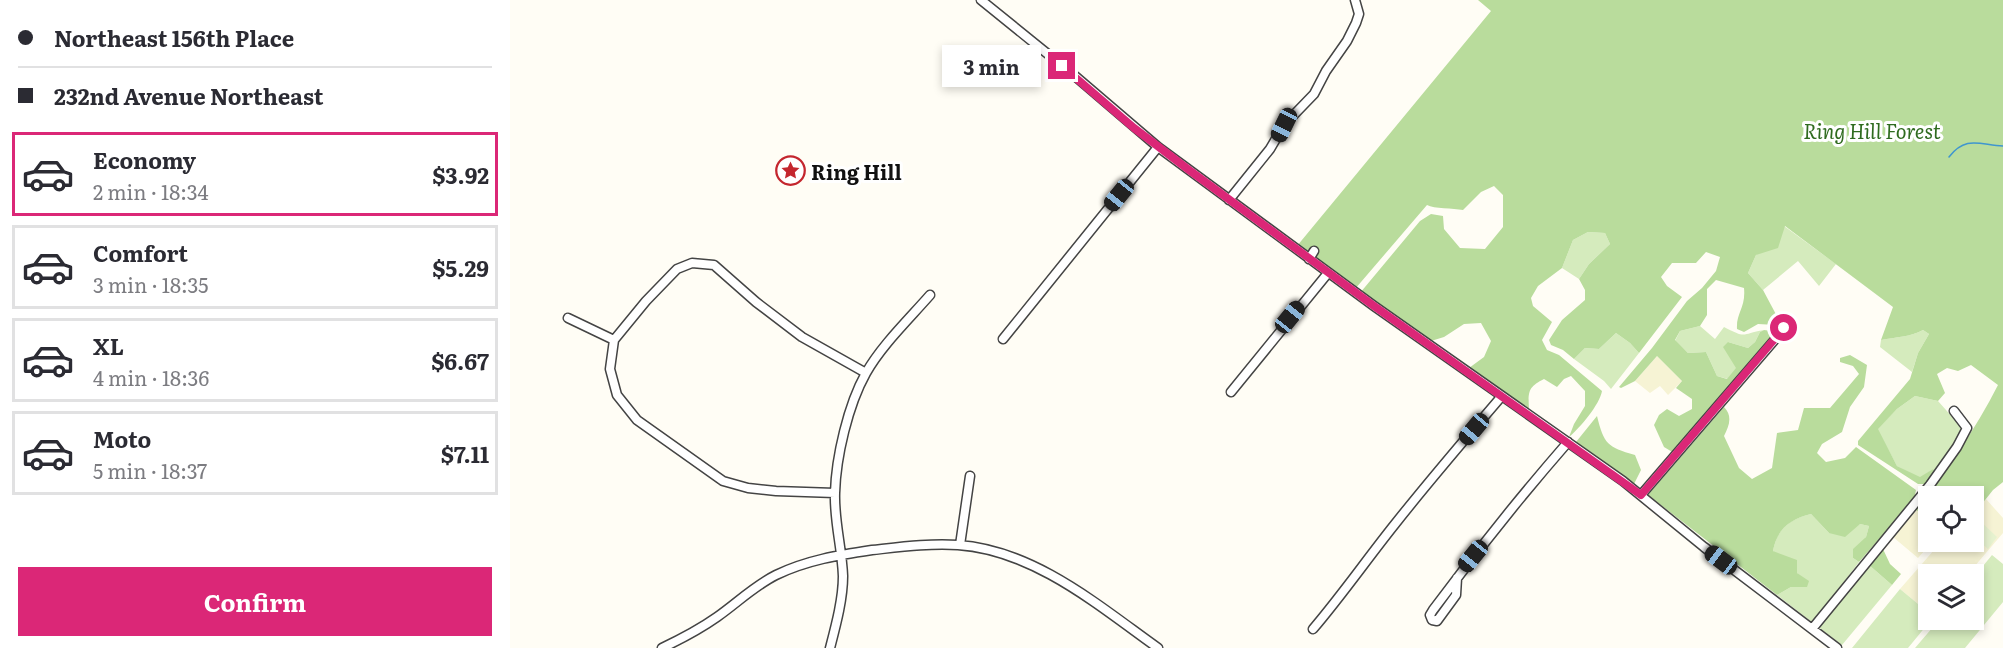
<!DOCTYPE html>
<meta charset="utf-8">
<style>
:root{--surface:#fff;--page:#f7f7f7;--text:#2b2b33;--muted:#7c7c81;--line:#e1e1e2;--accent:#db2777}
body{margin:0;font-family:Literata,serif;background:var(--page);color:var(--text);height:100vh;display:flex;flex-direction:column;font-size:22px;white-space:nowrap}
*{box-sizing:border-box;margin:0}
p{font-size:20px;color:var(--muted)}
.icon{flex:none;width:33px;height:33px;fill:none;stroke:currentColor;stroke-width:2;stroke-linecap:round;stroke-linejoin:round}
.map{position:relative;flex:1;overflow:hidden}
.panel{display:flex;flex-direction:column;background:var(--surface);width:510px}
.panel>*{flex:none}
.banner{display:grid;align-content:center;height:132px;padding:0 18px;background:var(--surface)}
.buttons{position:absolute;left:1408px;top:486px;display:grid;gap:12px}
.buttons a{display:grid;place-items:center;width:66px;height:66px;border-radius:0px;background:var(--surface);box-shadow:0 3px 9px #0003;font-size:30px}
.end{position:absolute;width:27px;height:27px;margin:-14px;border:8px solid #db2777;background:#fff;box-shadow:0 0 0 3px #fff}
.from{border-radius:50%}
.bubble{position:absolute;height:42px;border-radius:0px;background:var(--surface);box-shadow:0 3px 9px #0003;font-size:20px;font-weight:700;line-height:42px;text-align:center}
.car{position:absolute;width:18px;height:36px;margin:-18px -9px;border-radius:8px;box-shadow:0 0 4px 2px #0007;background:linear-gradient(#222 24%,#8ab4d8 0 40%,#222 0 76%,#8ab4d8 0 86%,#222 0)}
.banner b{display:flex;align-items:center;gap:21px;height:57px;font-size:22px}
.banner b+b{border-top:2px solid var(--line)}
.banner i{width:15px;height:15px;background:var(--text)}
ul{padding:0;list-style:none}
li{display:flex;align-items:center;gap:18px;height:84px;margin:0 12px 9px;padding:0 6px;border:3px solid var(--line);border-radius:0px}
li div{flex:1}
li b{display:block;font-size:22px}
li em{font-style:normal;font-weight:700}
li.on{border-color:var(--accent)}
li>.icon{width:54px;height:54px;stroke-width:1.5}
.button{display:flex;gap:12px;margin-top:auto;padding:12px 18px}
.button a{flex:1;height:69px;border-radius:0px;background:var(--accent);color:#fff;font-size:24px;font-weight:700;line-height:69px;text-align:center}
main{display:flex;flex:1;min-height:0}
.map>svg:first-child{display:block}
</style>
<main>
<section class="panel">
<div class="banner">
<b><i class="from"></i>Northeast 156th Place</b>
<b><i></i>232nd Avenue Northeast</b>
</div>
<ul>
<li class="on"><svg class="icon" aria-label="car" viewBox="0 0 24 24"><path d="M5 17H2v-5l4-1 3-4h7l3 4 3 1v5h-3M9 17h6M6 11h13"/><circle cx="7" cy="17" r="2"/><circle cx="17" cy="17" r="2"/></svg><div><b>Economy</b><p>2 min · 18:34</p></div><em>$3.92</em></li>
<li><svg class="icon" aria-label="car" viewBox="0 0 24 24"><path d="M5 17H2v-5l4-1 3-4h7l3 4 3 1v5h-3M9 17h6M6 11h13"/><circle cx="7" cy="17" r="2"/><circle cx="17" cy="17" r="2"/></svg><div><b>Comfort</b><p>3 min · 18:35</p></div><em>$5.29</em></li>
<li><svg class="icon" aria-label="car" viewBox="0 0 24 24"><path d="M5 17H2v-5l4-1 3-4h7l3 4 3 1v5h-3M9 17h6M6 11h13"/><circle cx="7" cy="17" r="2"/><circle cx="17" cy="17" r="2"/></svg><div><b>XL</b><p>4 min · 18:36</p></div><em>$6.67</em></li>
<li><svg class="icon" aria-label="car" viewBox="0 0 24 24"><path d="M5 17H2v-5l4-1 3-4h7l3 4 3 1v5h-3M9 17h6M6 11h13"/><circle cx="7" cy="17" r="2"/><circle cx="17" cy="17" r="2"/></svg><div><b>Moto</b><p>5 min · 18:37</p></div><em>$7.11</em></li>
</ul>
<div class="button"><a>Confirm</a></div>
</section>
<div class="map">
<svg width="1493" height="648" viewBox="0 0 1493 648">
<rect width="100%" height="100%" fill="#fffdf5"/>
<path fill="#f6f3d4" d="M1147,356L1172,381L1158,395L1150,386L1140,393L1125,381Z
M1476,499L1493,518V533L1458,574H1419V613L1390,589L1431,542H1464V514Z
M1406,510L1419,518V542H1422L1408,558L1383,537Z"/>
<path fill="#d5ebbd" d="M1274,226L1326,264L1309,286L1288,261L1253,290L1238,273L1246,255Z
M1078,232L1095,233L1100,244L1079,264L1069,279L1052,268L1063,240Z
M1190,326L1205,339L1214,327C1237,339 1231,334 1254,330L1250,332L1245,342L1238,348L1218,342L1227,368L1218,379L1207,376L1196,352L1178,353L1165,341L1170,331Z
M1413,330L1419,334L1408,353L1402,372L1370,347L1371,340C1386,337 1401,337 1413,330Z
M1106,333L1120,343L1129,353L1101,389L1094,381L1064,359L1075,348L1089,349Z
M1405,396L1428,401L1452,428L1427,472L1423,469L1410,478L1387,466L1367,429L1387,409Z
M1301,514L1319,533L1350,524L1359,526L1356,537L1343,558L1349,562L1303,623L1267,595L1281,587H1297L1287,573L1263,551C1267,529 1279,519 1301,514Z
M1482,555L1493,564V602L1455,648H1405L1429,620H1464V577Z
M1359,565L1382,585L1332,645L1308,627Z
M1390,589L1419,613V620H1421L1398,648H1342Z"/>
<path fill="#b9dc9c" d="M968,0H1493V482L1483,490L1464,514V496H1419V518L1406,510C1437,470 1465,430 1488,385L1461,365L1448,371L1437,368L1427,374L1435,393L1428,401L1405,396L1387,409L1368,429L1387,466L1410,477L1423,469L1427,472L1417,484H1408L1348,445V441L1400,379L1408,353L1419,334L1413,330C1401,337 1386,337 1371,340L1383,307L1275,226L1268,248L1246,255L1238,273L1253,290L1269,320L1266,325L1248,324L1234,332L1227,329C1226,313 1236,308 1234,288L1206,280L1197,289V315L1190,326L1170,331L1165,340L1178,353L1196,352L1207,376L1217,379L1226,368L1213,347L1218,342L1238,348L1245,342L1250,332L1254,330L1262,331L1261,339L1164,453L1154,447L1144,425L1149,415L1157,409L1169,416L1182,409V399L1166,388L1172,381L1147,356L1125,381L1111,388L1109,387L1142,348L1177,301L1192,288L1206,271L1210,257L1196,252L1186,263H1162L1151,277L1157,286L1172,297L1129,353L1120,343L1106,333L1089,349L1075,348L1064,359L1053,350L1041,345L1039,340L1052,320L1075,300V290L1069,279L1079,264L1100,244L1095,233L1078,232L1063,240L1052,268L1028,286L1021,298L1023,306L1042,322L1032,340L1037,350L1049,355L1092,391C1090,404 1070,428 1059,437L1064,424L1075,406V391L1061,376L1054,379L1047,387L1034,379C1018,387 1018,392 1019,409L959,368L974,357L981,341L971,323L954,324L934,337L921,341L850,293L910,221L921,214L933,216L934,229L950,248L975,249L993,227V195L984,186L971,192L953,210C943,208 924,209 917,205L845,289L787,246L981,11Z
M1340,355L1357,365L1354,387L1340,407L1332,432L1312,444L1307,453L1316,462L1335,458L1346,447L1406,490L1404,499L1349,562L1343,558V549L1356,537L1359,526L1350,524L1335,537L1319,533L1301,514C1280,519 1267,529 1263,551L1287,560V573L1299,581L1297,587H1281L1267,595L1138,495L1214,407C1223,416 1219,426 1214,436L1229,468L1242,479L1262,468L1267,433L1288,430L1294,408H1320L1349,374L1343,366L1330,362V358Z
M1087,416C1094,444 1097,447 1125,455L1131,470L1124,484L1066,442Z
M1373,549L1380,564L1391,574L1382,585L1359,565Z"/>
<path fill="#e6f2cf" d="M1466,517L1487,537L1478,549L1464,537V519Z"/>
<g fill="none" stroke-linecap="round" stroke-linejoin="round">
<path stroke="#3f96cf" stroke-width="1.5" d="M1439,157C1456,135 1470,145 1493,146"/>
<defs>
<path id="minor" d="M471,0L565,76L648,147L864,306L1113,481L1194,547L1327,648
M719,200L760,149L774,125L804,94L816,71L837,41L846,23L849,14L845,0
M799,259L804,251
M58,318L104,340
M493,339L648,147
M721,392L818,273
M325,493L266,491L238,488L213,481L127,420L107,395L100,369L104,340L136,301L167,269L182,263L204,265L246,302L292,337L356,373
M1131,495L1274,329
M450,545L460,476
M947,578L946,595L927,621L922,620L920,615L923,610C966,552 1011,496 1058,442
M803,629C832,595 857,559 885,524C919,481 955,439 991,397
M1302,629L1420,485L1447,447L1457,428L1444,411
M152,648C171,639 190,629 207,617C227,603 244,586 266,575C297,560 329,555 362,550C390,547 420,543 448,545C524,550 589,606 648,648
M320,648C326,625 333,599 333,576C332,548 324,521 325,493C326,457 338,405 356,373C371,346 399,319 420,295"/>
</defs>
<use href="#minor" stroke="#444" stroke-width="11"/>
<use href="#minor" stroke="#fff" stroke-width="8"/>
</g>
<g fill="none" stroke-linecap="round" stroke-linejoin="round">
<path stroke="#db2777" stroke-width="8" d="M552,66L624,128L679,170L864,306L1131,495L1274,328"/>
</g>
<defs>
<symbol id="sight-ring" viewBox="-11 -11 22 22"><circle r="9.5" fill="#fff" stroke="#c4262e" stroke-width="1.5"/><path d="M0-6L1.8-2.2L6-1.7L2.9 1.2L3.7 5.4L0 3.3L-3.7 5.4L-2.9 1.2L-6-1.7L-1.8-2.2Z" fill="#c4262e"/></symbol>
</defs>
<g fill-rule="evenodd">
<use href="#sight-ring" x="264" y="154" width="33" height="33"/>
</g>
<g text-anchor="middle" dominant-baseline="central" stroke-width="6" stroke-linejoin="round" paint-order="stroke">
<g font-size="20" font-style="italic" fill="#2f6b1f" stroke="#fff">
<text x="1362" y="130">Ring Hill Forest</text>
</g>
<g font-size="20" font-weight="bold" fill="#111" stroke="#fff" text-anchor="start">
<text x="301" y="171">Ring Hill</text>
</g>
</g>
</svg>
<div class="buttons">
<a><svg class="icon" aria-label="locate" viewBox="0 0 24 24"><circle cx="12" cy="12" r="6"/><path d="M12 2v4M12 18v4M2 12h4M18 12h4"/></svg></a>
<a><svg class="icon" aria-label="layers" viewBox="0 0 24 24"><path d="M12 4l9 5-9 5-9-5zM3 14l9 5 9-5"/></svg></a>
</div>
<i class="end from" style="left:1274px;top:328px"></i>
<i class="end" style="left:552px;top:66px"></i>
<div class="bubble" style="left:432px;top:45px;width:99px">3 min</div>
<i class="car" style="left:774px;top:125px;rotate:206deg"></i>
<i class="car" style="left:609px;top:195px;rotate:219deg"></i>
<i class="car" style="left:780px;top:317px;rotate:39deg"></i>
<i class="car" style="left:964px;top:429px;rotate:220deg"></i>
<i class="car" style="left:963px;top:556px;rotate:219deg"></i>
<i class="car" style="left:1211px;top:560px;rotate:307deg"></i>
</div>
</main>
